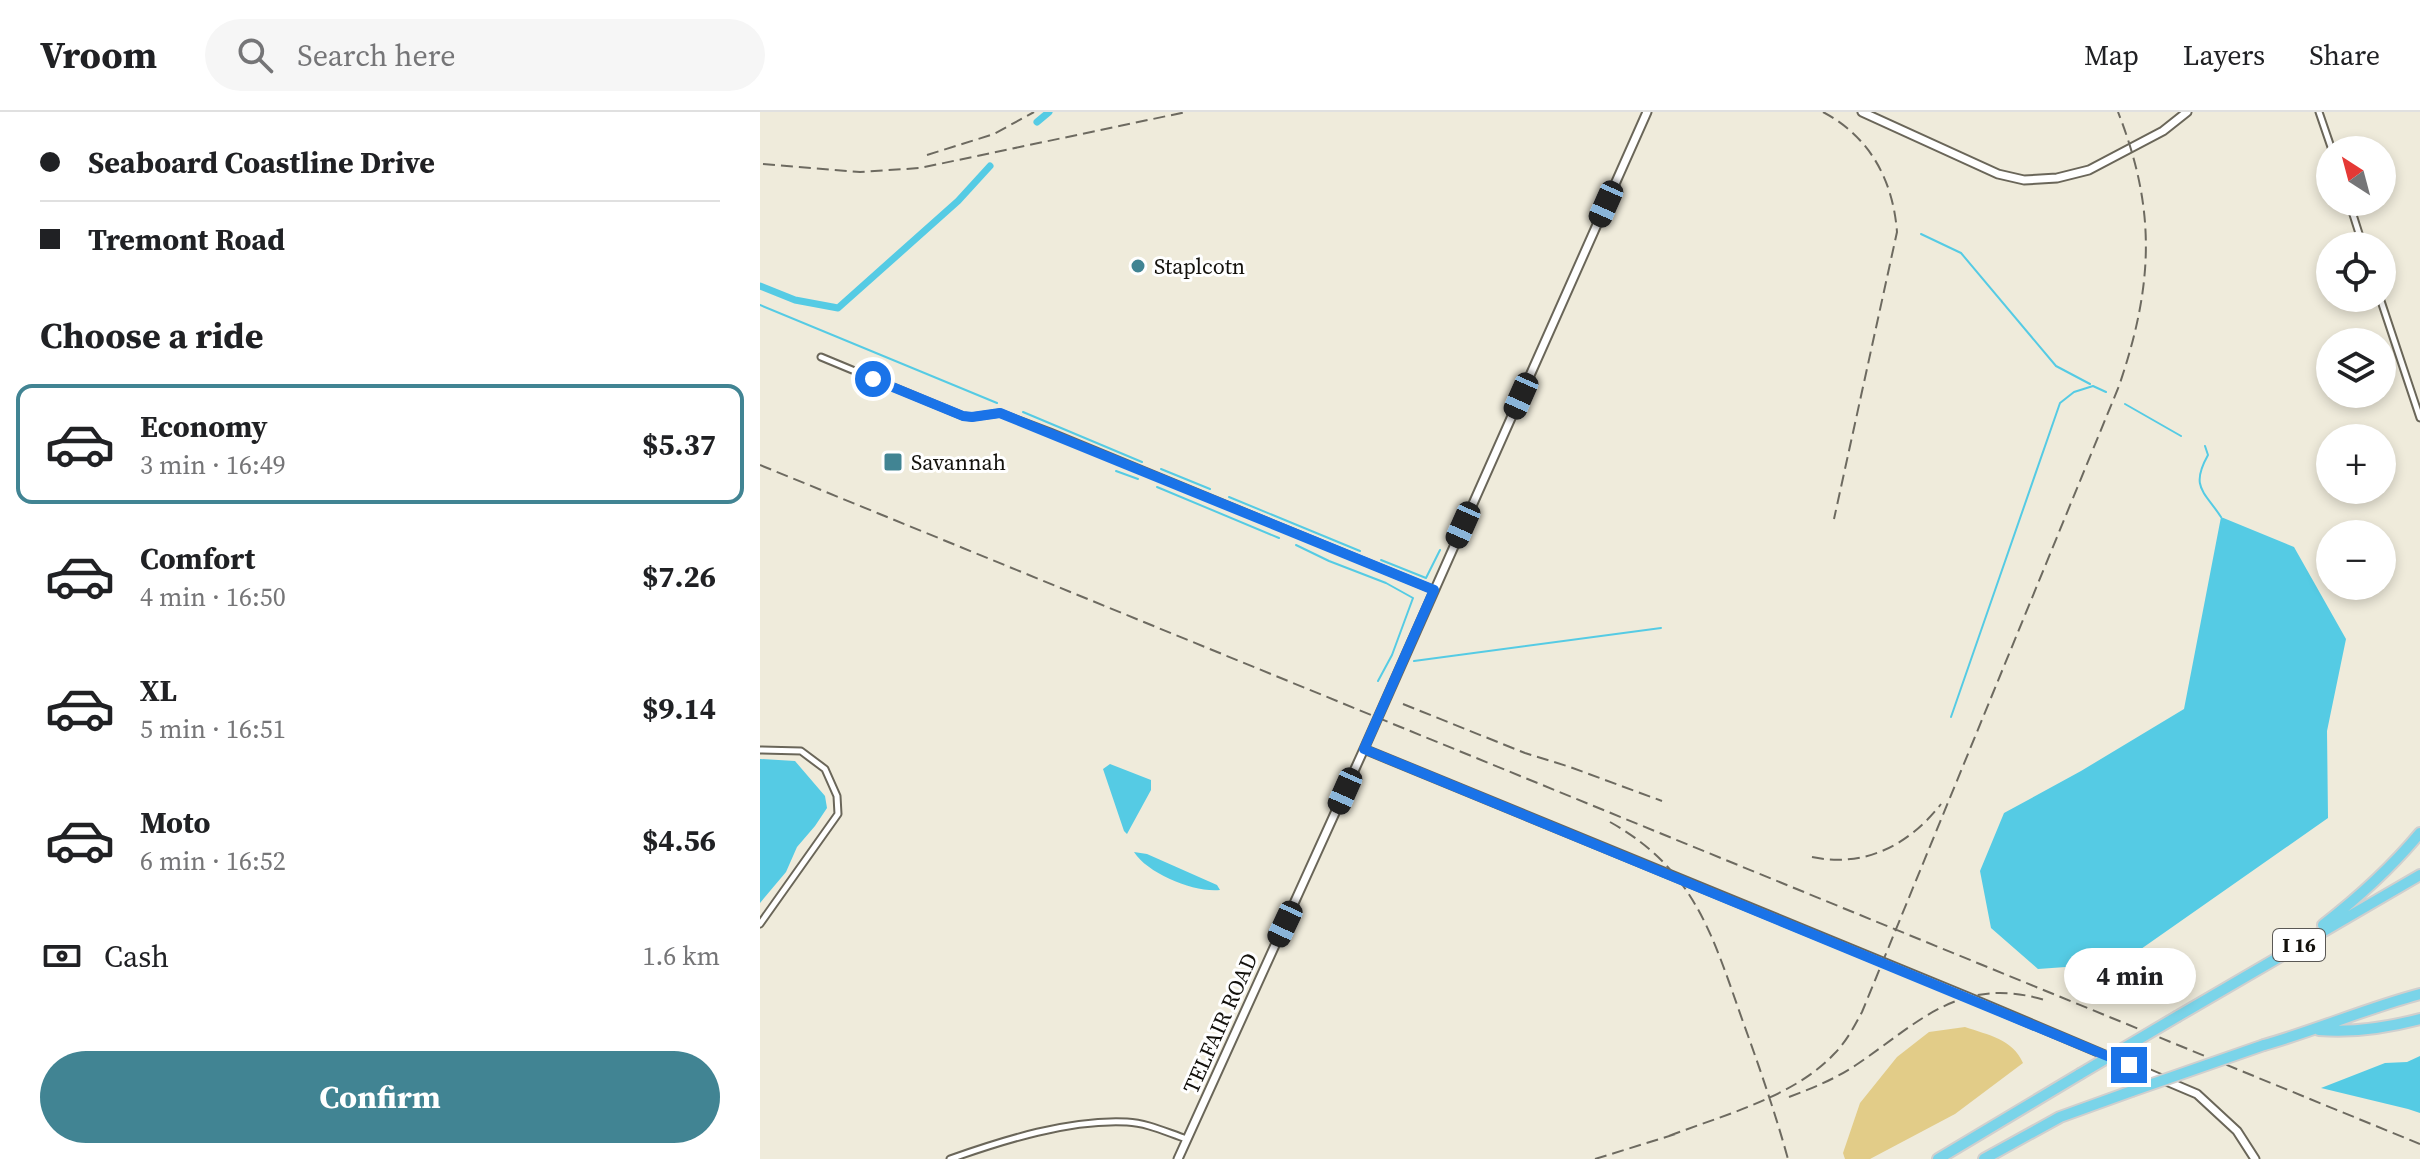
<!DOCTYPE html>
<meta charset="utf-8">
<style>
:root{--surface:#fff;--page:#f6f6f6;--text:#202124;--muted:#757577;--line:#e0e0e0;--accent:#418493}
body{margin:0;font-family:"Source Serif 4",serif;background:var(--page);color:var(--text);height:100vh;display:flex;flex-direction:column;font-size:30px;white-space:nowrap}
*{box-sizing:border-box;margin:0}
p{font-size:26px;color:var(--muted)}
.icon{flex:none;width:44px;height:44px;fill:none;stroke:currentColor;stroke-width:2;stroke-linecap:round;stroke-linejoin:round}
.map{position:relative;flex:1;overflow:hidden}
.details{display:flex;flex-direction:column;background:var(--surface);width:760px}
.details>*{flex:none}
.guide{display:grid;align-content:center;height:176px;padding:0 40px;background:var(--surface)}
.needle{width:52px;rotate:324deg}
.buttons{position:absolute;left:1556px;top:24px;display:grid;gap:16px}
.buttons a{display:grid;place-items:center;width:80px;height:80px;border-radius:50%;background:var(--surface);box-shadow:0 4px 12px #0003;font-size:40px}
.end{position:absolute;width:36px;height:36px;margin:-18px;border:10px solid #1a73e8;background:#fff;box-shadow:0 0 0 4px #fff}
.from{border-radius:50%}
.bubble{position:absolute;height:56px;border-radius:28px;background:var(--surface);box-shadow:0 4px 12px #0003;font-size:26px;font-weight:700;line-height:56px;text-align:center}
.car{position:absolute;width:24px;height:48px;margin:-24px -12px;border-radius:10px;box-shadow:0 0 6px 2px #0007;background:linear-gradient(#222 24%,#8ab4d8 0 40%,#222 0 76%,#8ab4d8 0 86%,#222 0)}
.guide b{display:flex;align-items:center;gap:28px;height:76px;font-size:30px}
.guide b+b{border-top:2px solid var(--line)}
.guide i{width:20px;height:20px;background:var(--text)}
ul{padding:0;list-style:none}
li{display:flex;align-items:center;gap:24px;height:120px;margin:0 16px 12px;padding:0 24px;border:4px solid transparent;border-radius:16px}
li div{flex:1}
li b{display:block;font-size:30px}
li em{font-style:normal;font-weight:700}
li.active{border-color:var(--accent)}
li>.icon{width:72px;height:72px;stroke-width:1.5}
h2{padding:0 40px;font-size:36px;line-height:96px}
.pay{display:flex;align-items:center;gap:20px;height:88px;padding:0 40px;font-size:30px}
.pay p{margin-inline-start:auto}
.cta{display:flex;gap:16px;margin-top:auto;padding:16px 40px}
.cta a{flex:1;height:92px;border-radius:48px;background:var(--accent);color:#fff;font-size:32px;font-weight:700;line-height:92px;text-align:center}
header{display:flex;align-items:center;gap:48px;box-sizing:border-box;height:112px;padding:0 40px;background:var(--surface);border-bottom:2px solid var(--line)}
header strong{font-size:38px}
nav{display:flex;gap:44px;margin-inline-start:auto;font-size:28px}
.search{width:560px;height:72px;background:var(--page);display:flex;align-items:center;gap:20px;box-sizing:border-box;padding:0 28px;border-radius:44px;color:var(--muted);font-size:30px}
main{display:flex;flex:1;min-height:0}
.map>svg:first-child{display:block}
</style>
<header>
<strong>Vroom</strong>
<div class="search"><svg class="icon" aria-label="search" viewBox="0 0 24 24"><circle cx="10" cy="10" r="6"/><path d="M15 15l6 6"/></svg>Search here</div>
<nav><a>Map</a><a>Layers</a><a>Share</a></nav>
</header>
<main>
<section class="details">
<div class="guide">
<b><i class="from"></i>Seaboard Coastline Drive</b>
<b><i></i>Tremont Road</b>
</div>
<h2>Choose a ride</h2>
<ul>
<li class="active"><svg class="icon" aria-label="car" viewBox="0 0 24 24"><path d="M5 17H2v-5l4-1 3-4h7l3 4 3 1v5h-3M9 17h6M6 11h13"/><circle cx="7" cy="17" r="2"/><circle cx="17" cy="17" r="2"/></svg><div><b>Economy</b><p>3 min · 16:49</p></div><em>$5.37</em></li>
<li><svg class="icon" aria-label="car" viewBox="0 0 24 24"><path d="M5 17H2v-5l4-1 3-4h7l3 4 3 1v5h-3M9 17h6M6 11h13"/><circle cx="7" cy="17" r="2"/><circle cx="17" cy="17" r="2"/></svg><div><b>Comfort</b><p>4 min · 16:50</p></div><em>$7.26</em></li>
<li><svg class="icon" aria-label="car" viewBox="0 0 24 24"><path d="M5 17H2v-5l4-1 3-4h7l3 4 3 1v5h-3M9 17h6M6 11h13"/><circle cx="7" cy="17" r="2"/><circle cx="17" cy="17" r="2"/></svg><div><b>XL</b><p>5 min · 16:51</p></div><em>$9.14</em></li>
<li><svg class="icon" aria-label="car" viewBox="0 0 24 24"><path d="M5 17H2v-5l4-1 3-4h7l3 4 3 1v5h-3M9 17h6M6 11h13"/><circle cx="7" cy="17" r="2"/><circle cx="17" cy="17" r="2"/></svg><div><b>Moto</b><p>6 min · 16:52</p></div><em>$4.56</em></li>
</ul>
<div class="pay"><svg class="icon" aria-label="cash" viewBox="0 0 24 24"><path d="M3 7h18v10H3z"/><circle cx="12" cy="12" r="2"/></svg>Cash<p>1.6 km</p></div>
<div class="cta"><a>Confirm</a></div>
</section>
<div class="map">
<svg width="1660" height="1047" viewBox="0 0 1660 1047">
<rect width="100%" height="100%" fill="#efebdb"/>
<path fill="#e2cc88" d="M1205,915C1228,923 1253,927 1263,951L1195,1002L1110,1047H1085L1083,1041L1100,991L1137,945L1169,920Z"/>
<path fill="#55cbe4" d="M1461,405L1534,435L1586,527L1567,619L1568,706L1361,851L1278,857L1231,816L1220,759L1244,701L1321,659L1424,597Z
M0,647L35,649L65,684L67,696L55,714L37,735L26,760L0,791Z
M350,652L391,668V678L367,722L364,719L343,657Z
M374,740L387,742L457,773L460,778C435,781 388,762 374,740Z
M1660,944V1001L1648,997L1561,976L1625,951L1647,950Z"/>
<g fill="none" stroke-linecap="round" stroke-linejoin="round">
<path stroke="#55cbe4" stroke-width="2" d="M1161,122L1201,141L1296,254L1330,272
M0,193L237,291
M1365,292L1421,324
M263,300L382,350
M1445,334L1448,343C1430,375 1444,379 1461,405
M401,357L450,377
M356,359L378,367
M397,375L519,426
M469,385L600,439
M536,433L569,449L626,471L653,486L632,543L618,569
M621,448L666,466L680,438
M654,549L901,516
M1191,605L1300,291L1314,280L1333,274L1346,280"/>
<path stroke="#55cbe4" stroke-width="7" d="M277,10L289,0
M0,174L35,188L78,196L198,89L230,54"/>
<defs>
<path id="minor" d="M1559,0L1572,38
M1589,90L1603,134
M1620,186L1660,306
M61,245L203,304L212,305L240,301L290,320L674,478
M0,638L41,639L65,657L77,684L78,702L0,812
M190,1047C244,1028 310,1007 367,1010C388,1011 408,1021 427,1027"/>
<path id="tertiary" d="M1102,0L1238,62L1264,68L1297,66L1329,58L1403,19L1427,0
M604,637L1208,885L1437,982L1477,1019L1495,1047
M418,1047L604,637L887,0"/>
<path id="motorway" d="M1563,813C1599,785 1631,756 1660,721
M1418,904L1660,763
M1559,918C1594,921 1626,916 1660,907
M1504,933C1557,918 1607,896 1660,882
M1178,1047L1320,962
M1224,1047L1300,1005L1372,979"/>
</defs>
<use href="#minor" stroke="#6a6659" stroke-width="9"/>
<use href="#tertiary" stroke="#6a6659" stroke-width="11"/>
<use href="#motorway" stroke="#d0cfce" stroke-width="14"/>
<use href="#minor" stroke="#fff" stroke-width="5"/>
<use href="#tertiary" stroke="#fff" stroke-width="7"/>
<use href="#motorway" stroke="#7ad4e9" stroke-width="10"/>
<path stroke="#6d6a60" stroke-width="2" stroke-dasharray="12 6" stroke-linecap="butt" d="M1063,0C1110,25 1133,68 1137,120L1074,407
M167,43L234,22L274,0
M3,52L100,60L160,56L426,0
M0,353L1660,1032
M643,592L765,641L810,655L902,689
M850,710C934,757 952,822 982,907C999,954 1015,1000 1028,1047
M1052,745C1105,756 1149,733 1181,692
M1029,985C1053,976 1075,967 1096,953C1160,910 1199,863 1285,888
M909,1024C963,1003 1034,985 1074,942C1086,930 1094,915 1102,900L1359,274C1393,174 1397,99 1358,0
M835,1047L919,1021"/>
<defs>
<path id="motorway-bridge" d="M1320,962L1418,904
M1372,979L1504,933"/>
</defs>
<use href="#motorway-bridge" stroke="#d0cfce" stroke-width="14" stroke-linecap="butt"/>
<use href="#motorway-bridge" stroke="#7ad4e9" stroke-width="10"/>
</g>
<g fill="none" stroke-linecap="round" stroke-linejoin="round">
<path stroke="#1a73e8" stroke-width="10" d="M113,267L203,304L212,305L240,301L674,478L604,637L1369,953"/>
</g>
<g fill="#418493" stroke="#fff" stroke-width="3">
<circle cx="378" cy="154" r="8"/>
<rect x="123" y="340" width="20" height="20" rx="4"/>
</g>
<g text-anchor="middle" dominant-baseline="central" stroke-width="6" stroke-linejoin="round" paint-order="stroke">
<rect fill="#fff" stroke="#5a5855" stroke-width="2" x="1513" y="817" width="52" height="32" rx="6"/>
<g font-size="20" font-weight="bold" fill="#13110c">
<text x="1539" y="833">I 16</text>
</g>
<g font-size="22" fill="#13110c" stroke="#fff" text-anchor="start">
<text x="394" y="154">Staplcotn</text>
<text x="151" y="350">Savannah</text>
</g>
<g font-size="22" fill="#13110c" stroke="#fff">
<text transform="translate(460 911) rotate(-66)">TELFAIR ROAD</text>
</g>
</g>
</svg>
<div class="buttons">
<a><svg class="needle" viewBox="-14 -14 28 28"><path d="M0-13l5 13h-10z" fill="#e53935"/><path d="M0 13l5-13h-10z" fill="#757577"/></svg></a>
<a><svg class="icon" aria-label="locate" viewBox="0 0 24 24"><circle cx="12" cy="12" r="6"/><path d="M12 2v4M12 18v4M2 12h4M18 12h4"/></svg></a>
<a><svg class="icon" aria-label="layers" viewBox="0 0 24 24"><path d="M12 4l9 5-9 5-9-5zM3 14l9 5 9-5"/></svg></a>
<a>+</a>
<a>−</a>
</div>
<i class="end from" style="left:113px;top:267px"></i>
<i class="end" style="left:1369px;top:953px"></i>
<div class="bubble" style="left:1304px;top:836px;width:132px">4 min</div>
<i class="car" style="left:846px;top:92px;rotate:204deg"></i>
<i class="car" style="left:761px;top:284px;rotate:204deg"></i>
<i class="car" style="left:703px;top:413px;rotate:204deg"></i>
<i class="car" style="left:585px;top:679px;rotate:204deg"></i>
<i class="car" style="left:525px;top:812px;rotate:205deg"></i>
</div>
</main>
